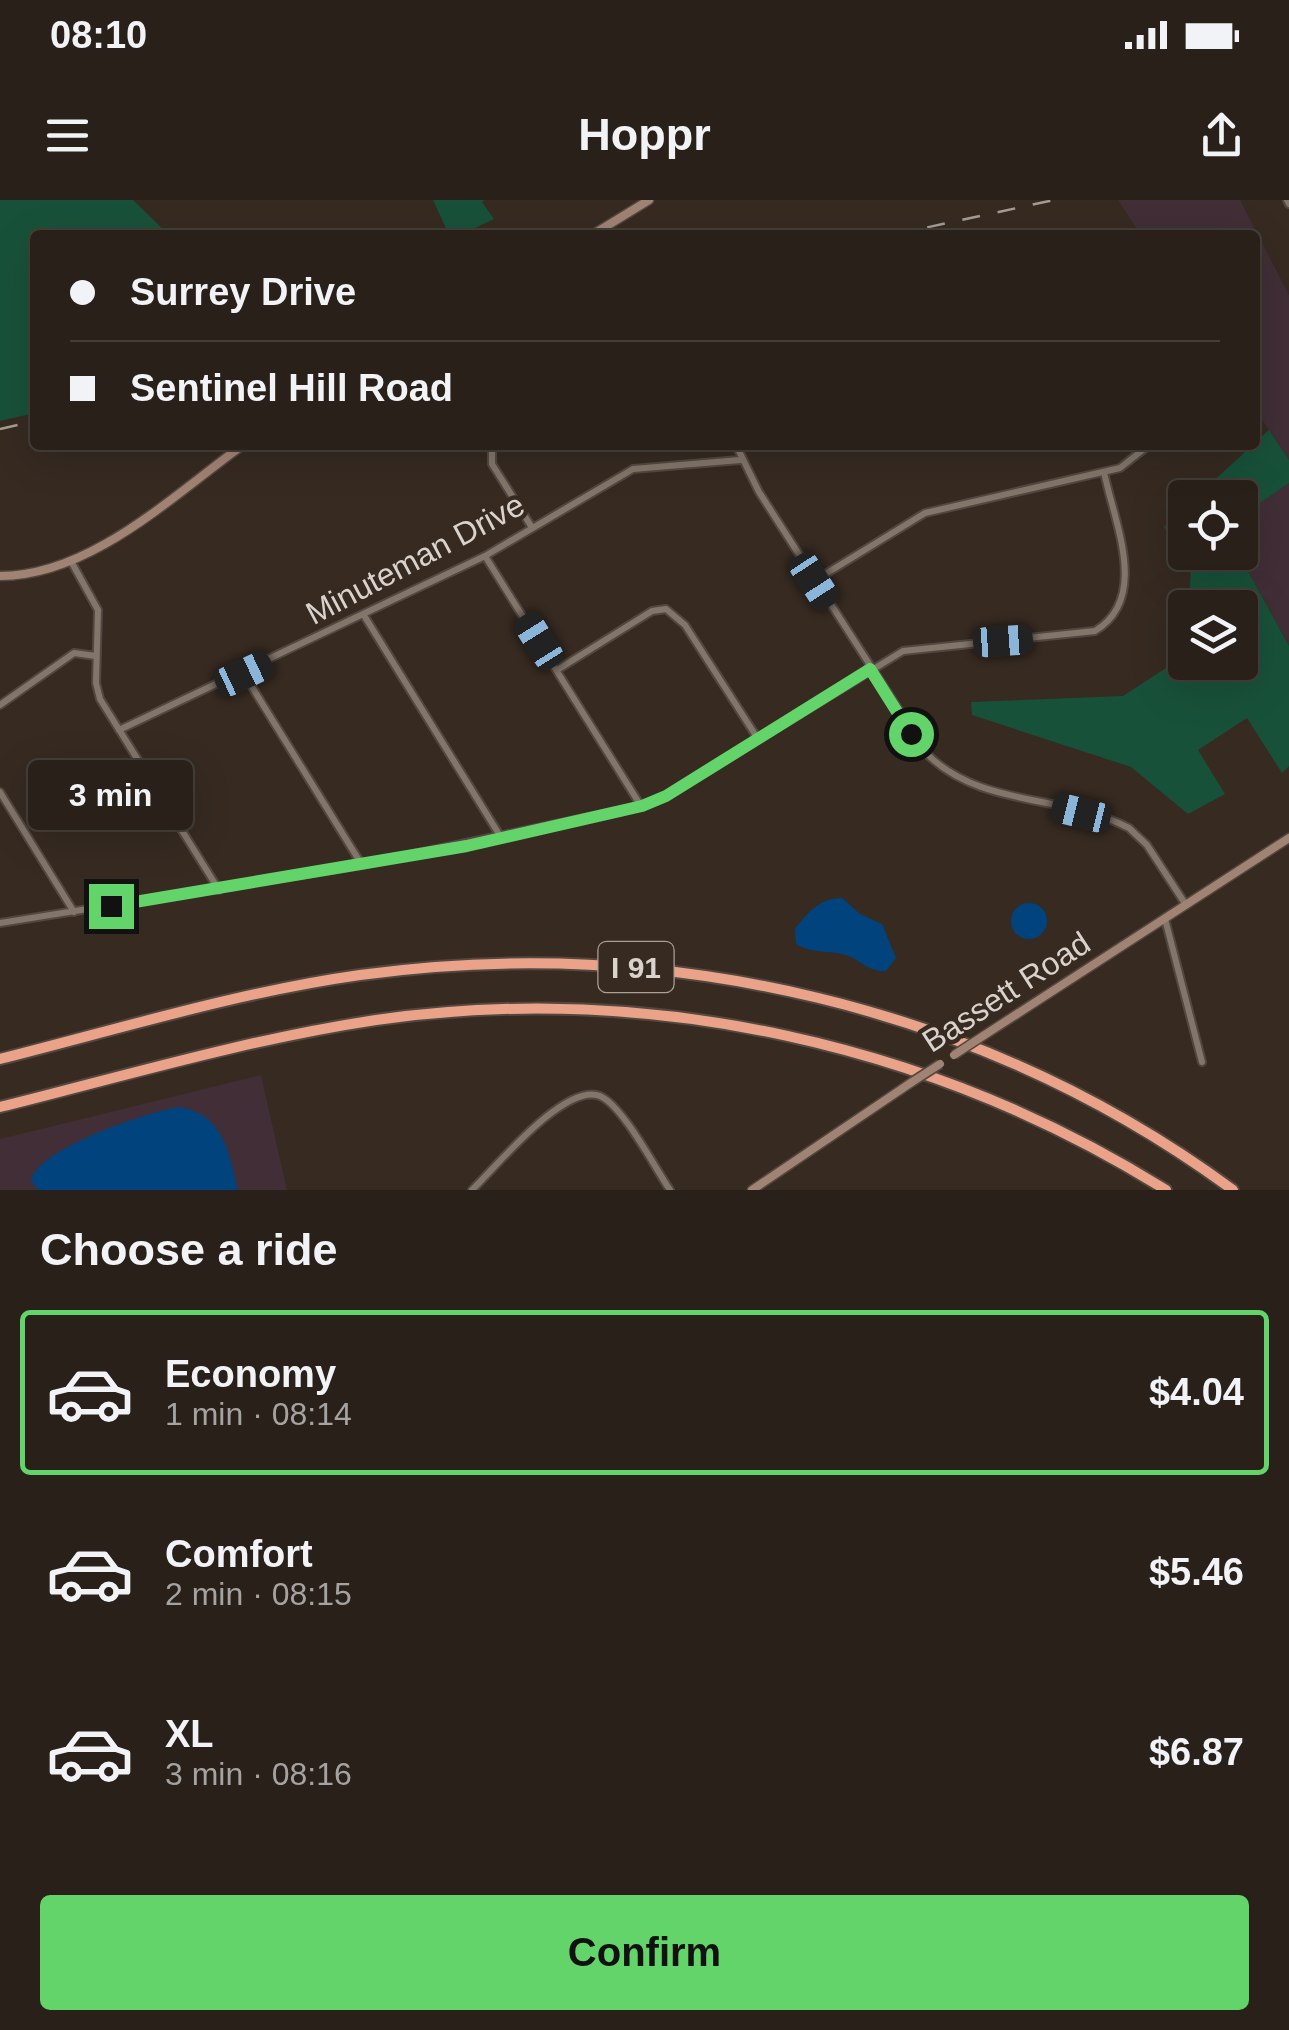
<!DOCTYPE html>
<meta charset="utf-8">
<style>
:root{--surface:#282019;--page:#342d26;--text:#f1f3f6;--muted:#a5a3a2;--line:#443e38;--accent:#62d469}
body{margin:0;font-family:Helvetica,sans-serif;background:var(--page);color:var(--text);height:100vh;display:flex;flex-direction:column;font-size:38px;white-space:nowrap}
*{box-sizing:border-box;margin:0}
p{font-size:32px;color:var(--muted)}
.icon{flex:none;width:55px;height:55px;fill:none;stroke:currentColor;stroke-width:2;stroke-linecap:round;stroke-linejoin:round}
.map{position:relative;height:990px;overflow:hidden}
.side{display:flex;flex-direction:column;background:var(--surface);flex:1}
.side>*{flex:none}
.hud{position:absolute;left:30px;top:30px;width:1230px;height:220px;border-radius:10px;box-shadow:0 10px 40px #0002,0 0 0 2px var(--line);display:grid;align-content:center;height:220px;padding:0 40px;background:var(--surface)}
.controls{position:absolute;left:1168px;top:280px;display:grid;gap:20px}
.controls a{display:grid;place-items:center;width:90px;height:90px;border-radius:10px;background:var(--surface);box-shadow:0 10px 40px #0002,0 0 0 2px var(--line);font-size:50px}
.end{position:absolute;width:45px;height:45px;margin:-22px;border:12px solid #62d469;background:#111;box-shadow:0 0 0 5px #111}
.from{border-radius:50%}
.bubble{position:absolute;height:70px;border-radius:10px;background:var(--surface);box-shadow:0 10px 40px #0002,0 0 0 2px var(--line);font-size:32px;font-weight:800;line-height:70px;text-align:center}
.car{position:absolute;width:30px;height:60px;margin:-30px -15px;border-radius:12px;box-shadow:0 0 8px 2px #0007;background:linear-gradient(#222 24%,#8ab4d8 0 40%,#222 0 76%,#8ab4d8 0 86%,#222 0)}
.hud b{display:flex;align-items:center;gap:35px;height:95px;font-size:38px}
.hud b+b{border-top:2px solid var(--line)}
.hud i{width:25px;height:25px;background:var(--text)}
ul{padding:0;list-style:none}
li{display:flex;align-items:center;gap:30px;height:165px;margin:0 20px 15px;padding:0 20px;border:5px solid transparent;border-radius:10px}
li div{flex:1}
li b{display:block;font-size:38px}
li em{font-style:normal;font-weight:800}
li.current{border-color:var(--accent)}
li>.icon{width:90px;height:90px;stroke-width:1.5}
h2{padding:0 40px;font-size:45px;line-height:120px}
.action{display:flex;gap:20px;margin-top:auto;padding:20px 40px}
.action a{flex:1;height:115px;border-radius:10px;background:var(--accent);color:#111;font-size:40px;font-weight:800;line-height:115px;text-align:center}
.status{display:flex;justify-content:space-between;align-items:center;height:70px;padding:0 50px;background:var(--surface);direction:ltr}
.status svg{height:28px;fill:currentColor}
header{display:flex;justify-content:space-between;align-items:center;height:130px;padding:0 40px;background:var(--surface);font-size:45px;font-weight:800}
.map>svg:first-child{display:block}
</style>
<div class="status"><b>08:10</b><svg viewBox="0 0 49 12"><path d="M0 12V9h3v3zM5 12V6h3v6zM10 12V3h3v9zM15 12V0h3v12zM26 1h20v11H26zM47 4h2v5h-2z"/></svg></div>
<header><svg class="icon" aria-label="menu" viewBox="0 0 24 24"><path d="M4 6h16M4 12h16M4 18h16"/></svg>Hoppr<svg class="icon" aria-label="share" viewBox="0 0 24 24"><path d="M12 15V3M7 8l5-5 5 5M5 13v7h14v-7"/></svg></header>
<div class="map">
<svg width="1289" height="990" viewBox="0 0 1289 990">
<rect width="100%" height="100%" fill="#362a21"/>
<path fill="#412e36" d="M1118,0H1240L1289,95V260L1255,209V35H1141Z
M1289,283V446L1238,353L1240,317Z
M261,875L287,990H0V939Z"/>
<path fill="#185139" d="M0,0H133L169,35H35V213L0,221Z
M433,0H485L482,2L494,19L460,35H449Z
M1269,230L1289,260V283L1240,317V298L1196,297Z
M1185,307V352L1238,353L1289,446V566L1282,573L1247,518L1198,550L1225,594L1188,614L1131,567L972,515L971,502L1123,496L1169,466L1185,420V462H1240V408L1189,407L1191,363L1164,327Z"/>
<path fill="#01437d" d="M842,698L860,714L882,724L896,758L886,771C868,772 862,761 846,755C829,750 812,754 796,744L795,729C807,713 820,698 842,698Z
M1011 721a18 18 0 1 1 36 0a18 18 0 1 1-36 0Z
M178,907C223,913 229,952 238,990H38L31,980C39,948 146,913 178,907Z"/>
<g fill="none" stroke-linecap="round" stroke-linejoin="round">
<defs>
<path id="street" d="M1287,0L1289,4
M736,245L759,292L927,554C981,608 1065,594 1129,628L1147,645L1186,705
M492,251V264L531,326
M485,356L641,606
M72,363L98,410L96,483L100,499L219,690
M814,381L925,313L1120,268L1149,245
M365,417L502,639
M557,470L652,411L666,409L685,425L758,539
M244,474L362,665
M0,505L74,453L96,456
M119,530L485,356L633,269L740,260
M0,592L74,712
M1165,719L1202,862
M0,723L362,665L641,606L666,596L903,451L1095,431C1150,398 1114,322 1104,272
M472,990C496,967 565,882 600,896C623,906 655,968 670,990"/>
<path id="secondary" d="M592,35L649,0
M0,376C90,376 172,296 243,245
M983,836L1289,638
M752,990L912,882"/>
<path id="highway" d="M0,859C119,829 239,792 360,775C666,733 983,806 1233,990
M0,907C124,876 249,839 376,820C650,781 932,844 1166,990"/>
</defs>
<use href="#street" stroke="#524840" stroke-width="10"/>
<use href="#secondary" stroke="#524840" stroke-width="11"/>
<use href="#highway" stroke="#524840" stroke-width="14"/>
<use href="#street" stroke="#82756a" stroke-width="6"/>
<use href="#secondary" stroke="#a18373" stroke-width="8"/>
<use href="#highway" stroke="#eaa389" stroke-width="10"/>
<path stroke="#a69c96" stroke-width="2.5" stroke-dasharray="18 18" stroke-linecap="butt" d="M892,35L1054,0
M0,229L35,221"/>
<defs>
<path id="secondary-bridge" d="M954,855L983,836
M912,882L940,864"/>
</defs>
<use href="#secondary-bridge" stroke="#524840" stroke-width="11" stroke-linecap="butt"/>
<use href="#secondary-bridge" stroke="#a18373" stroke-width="8"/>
</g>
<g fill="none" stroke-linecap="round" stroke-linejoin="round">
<path stroke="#62d469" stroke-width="12" d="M111,706L467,646L642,606L666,596L870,469L911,534"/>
</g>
<g text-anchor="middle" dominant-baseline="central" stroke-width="9" stroke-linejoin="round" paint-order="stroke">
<rect fill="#362a21" stroke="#a9a099" stroke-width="2.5" x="598.5" y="742" width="75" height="50" rx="8"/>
<g font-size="30" font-weight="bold" fill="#dad2cc">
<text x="636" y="767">I 91</text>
</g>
<g font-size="32" fill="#dad2cc" stroke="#362a21">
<text transform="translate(415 359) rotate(-28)">Minuteman Drive</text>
<text transform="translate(1006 792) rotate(-33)">Bassett Road</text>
</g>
</g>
</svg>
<div class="controls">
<a><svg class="icon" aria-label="locate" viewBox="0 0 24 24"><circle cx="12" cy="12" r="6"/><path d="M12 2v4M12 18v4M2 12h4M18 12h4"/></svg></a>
<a><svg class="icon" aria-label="layers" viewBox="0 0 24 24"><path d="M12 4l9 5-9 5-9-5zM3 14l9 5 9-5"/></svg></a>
</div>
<i class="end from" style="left:911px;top:534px"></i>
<i class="end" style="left:111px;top:706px"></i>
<div class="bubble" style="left:28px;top:560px;width:165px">3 min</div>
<i class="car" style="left:814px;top:381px;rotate:147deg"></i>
<i class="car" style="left:539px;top:441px;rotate:328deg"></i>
<i class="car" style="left:1003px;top:441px;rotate:86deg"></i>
<i class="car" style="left:244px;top:474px;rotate:65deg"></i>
<i class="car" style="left:1081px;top:613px;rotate:284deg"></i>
<div class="hud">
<b><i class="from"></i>Surrey Drive</b>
<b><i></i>Sentinel Hill Road</b>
</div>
</div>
<section class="side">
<h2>Choose a ride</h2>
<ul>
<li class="current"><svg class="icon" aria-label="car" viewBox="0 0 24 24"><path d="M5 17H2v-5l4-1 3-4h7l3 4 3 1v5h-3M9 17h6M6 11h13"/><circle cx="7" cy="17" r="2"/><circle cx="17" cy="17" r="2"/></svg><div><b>Economy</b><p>1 min · 08:14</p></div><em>$4.04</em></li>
<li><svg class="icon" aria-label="car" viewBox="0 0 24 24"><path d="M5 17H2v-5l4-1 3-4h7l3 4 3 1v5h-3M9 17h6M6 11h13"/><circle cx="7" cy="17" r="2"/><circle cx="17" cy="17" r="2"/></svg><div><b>Comfort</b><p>2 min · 08:15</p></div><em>$5.46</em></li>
<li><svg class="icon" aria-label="car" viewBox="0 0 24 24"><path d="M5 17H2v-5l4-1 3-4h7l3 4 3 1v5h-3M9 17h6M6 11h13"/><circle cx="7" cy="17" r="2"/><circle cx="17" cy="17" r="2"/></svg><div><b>XL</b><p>3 min · 08:16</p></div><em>$6.87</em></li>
</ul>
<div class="action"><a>Confirm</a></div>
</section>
